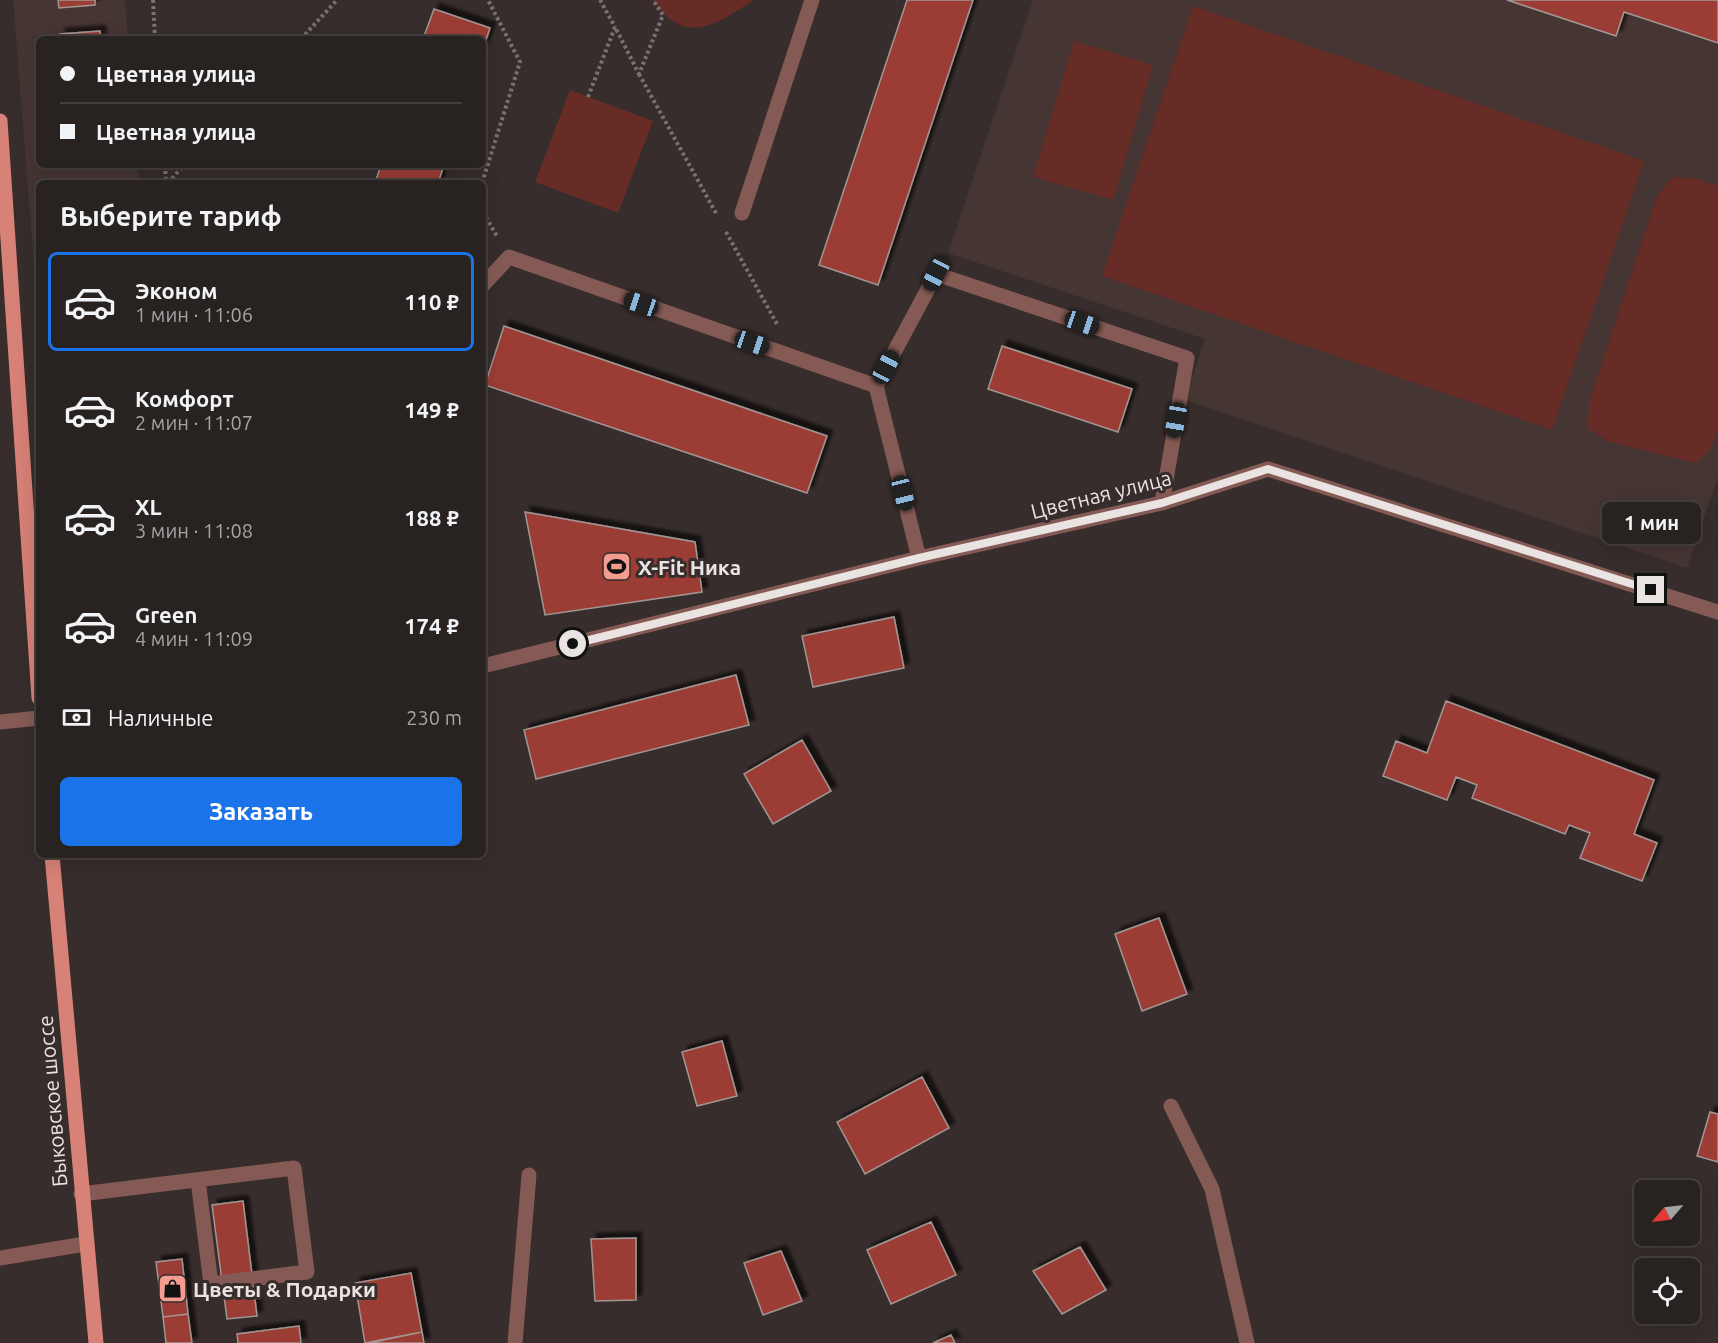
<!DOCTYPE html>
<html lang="ru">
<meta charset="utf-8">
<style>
:root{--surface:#282221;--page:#342f2e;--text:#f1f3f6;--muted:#a5a4a5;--line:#443f3f;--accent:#1a73e8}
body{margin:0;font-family:Ubuntu,sans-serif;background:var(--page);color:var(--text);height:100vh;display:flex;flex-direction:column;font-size:22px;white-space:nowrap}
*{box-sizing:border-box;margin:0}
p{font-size:20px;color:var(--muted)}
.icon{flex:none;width:33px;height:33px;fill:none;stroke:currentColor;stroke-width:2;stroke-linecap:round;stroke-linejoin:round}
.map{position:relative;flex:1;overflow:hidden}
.details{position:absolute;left:36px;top:180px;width:450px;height:678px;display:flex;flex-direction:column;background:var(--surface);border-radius:9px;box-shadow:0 6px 24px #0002,0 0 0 2px var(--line)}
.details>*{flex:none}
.banner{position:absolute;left:36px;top:36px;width:450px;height:132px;border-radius:9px;box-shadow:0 6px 24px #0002,0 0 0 2px var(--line);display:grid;align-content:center;height:132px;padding:0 24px;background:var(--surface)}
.needle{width:39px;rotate:242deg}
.controls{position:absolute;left:1634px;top:1180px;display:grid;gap:12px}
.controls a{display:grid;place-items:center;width:66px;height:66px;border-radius:9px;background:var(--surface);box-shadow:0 6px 24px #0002,0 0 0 2px var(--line);font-size:30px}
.end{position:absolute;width:27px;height:27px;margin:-14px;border:8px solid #e9e3e2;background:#111;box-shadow:0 0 0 3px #111}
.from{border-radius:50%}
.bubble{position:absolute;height:42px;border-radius:9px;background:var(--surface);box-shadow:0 6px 24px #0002,0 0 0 2px var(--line);font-size:20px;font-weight:700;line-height:42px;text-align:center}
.car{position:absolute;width:18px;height:36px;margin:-18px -9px;border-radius:8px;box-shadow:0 0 4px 2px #0007;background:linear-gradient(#222 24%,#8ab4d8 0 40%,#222 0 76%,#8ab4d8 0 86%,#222 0)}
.banner b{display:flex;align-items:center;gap:21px;height:57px;font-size:22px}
.banner b+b{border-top:2px solid var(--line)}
.banner i{width:15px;height:15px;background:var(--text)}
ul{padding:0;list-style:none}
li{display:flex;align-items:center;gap:18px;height:99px;margin:0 12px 9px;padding:0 12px;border:3px solid transparent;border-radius:9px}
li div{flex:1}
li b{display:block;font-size:22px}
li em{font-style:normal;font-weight:700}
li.on{border-color:var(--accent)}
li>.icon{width:54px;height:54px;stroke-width:1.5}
h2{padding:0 24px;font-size:27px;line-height:72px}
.pay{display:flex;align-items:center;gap:15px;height:66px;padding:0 24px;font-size:22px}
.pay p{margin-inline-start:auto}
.cta{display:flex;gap:12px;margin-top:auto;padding:12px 24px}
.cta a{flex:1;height:69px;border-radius:9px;background:var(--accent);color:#fff;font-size:24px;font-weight:700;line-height:69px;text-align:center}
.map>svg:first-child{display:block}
</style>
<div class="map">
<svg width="1718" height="1343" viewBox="0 0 1718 1343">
<defs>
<filter id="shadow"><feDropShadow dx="5.5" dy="-5.5" stdDeviation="1.5" flood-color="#0009"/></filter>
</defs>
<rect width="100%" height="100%" fill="#362d2c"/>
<path fill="#453533" d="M13,0H125L128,39H39V165H138L139,183H39V328Z
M1033,0H1718V476L1687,568L1185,400L1205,339L948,253Z"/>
<path fill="#682c26" d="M653,0H754C716,24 686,48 653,0Z
M1193,6L1644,161L1552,430L1102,276Z
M1074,41L1153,65L1113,200L1033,177Z
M570,90L653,121L618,213L535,182Z
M1673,177L1698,179L1718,186V427L1711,448L1696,463L1610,442L1588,429L1589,402L1657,196Z"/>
<path fill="#9b3d34" stroke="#a19694" stroke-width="1.5" filter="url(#shadow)" d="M58,0H95V5L59,8Z
M907,0H973L878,285L819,265Z
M1507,0H1718V43L1624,12L1616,36Z
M434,9L490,28L483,49V39H423Z
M100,31L101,39H60V34Z
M381,165H444L438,183H375Z
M504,326L827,436L807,493L485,385Z
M1002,346L1132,389L1118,432L988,389Z
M525,512L695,542L702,592L545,615Z
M894,617L904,668L813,687L802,636Z
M736,675L749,725L536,779L524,730Z
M1446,701L1654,780L1634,834L1657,843L1642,881L1580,858L1590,833L1569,825L1565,834L1472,798L1477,785L1456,777L1447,800L1383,776L1396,741L1427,753Z
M802,740L831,791L773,824L744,774Z
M1159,918L1187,994L1142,1011L1115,934Z
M722,1041L737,1096L697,1106L682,1052Z
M922,1077L949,1128L865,1174L837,1122Z
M1710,1112L1718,1114V1162L1697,1156Z
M243,1201L257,1316L227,1319L212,1205Z
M931,1222L956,1275L891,1304L867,1250Z
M636,1238V1300L595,1301L591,1239Z
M1080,1247L1106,1290L1062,1314L1033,1271Z
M781,1251L802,1301L763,1315L744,1263Z
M182,1259L188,1314L163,1317L156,1262Z
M411,1273L422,1332L365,1343L355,1283Z
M188,1314L192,1343H166L163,1317Z
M299,1326L301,1343H238L237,1334Z
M422,1332L424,1343H369Z
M951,1335L955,1343H933Z"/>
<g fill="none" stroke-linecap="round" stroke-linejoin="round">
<path stroke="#7a7271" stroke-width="4" stroke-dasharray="3 3" stroke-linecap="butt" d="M153,0L155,39
M600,0L615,27
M301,39L337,0
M639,74L717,215
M588,97L615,27L639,74L663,15L653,0
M165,165L166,183
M168,183L184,165
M482,183L520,62L488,0
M483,212L498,238
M726,232L778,326"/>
<path stroke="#855a54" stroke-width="15" d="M742,213L812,0
M483,285L509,257L876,386L919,558
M876,386L936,274L1187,358L1162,503
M483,666L919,558L1162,503L1268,469L1718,612
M0,722L39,718
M1171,1106L1212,1189L1247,1343
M81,1194L294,1168L307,1272L211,1284L198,1180
M0,1258L85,1244
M515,1343L529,1175"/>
<path stroke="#d88177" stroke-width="15" d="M0,121L39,698
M52,855L96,1343"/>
</g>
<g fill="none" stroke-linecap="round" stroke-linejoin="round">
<path stroke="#e9e3e2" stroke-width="8" d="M573,644L919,558L1162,503L1268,469L1651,590"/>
</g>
<defs>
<symbol id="stadium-square" viewBox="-11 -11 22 22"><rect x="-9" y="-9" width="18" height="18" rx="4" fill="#f59c91" stroke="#362d2c"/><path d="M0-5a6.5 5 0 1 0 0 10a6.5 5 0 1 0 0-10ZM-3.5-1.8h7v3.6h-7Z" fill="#111"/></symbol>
<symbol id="shop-square" viewBox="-11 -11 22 22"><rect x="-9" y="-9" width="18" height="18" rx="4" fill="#f59c91" stroke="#362d2c"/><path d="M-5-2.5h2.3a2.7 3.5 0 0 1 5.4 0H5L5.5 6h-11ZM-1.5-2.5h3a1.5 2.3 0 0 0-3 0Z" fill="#111"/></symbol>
</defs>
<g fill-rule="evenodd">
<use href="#stadium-square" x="600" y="550" width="33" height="33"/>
<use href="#shop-square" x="156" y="1272" width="33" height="33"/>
</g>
<g text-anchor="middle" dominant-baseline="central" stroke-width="6" stroke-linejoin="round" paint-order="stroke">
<g font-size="21" fill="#e9e3e2" stroke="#362d2c">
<text transform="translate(1101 494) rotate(-14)">Цветная улица</text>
<text transform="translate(52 1101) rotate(-95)">Быковское шоссе</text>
</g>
<g font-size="21" font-weight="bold" fill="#e9e3e2" stroke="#362d2c" text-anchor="start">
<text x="638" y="567">X-Fit Ника</text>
<text x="193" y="1289">Цветы &amp; Подарки</text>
</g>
</g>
</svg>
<div class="controls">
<a><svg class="needle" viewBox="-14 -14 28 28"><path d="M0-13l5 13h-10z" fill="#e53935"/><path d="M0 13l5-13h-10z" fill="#a5a4a5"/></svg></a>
<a><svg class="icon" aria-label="locate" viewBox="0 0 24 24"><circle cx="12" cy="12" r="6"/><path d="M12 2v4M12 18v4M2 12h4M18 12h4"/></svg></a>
</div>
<i class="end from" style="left:573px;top:644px"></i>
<i class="end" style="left:1651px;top:590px"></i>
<div class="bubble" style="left:1602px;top:502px;width:99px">1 мин</div>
<i class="car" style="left:936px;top:274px;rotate:208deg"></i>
<i class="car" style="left:641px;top:304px;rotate:289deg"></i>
<i class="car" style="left:1082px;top:323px;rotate:109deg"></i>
<i class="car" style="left:752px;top:343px;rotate:109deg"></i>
<i class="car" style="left:886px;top:367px;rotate:28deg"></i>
<i class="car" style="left:1176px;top:420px;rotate:190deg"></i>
<i class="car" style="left:903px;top:493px;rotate:166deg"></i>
<div class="banner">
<b><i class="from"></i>Цветная улица</b>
<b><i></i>Цветная улица</b>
</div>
<section class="details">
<h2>Выберите тариф</h2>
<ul>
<li class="on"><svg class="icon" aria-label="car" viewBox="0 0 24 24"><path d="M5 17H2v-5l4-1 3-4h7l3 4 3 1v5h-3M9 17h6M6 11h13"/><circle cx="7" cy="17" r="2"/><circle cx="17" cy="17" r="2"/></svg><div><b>Эконом</b><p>1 мин · 11:06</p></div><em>110 ₽</em></li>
<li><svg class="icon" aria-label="car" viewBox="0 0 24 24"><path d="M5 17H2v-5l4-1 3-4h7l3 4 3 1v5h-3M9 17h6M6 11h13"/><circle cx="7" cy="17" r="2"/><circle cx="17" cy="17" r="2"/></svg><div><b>Комфорт</b><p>2 мин · 11:07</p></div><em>149 ₽</em></li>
<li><svg class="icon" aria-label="car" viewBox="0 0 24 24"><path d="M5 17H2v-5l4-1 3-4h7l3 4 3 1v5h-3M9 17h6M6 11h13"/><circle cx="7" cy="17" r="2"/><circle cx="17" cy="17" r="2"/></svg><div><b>XL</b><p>3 мин · 11:08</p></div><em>188 ₽</em></li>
<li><svg class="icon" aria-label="car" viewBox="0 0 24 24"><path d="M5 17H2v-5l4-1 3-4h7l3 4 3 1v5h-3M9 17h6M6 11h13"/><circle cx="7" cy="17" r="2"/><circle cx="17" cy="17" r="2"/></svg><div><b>Green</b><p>4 мин · 11:09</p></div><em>174 ₽</em></li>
</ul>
<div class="pay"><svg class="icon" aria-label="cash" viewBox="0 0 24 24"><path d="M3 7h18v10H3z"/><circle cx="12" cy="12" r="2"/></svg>Наличные<p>230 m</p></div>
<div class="cta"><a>Заказать</a></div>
</section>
</div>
